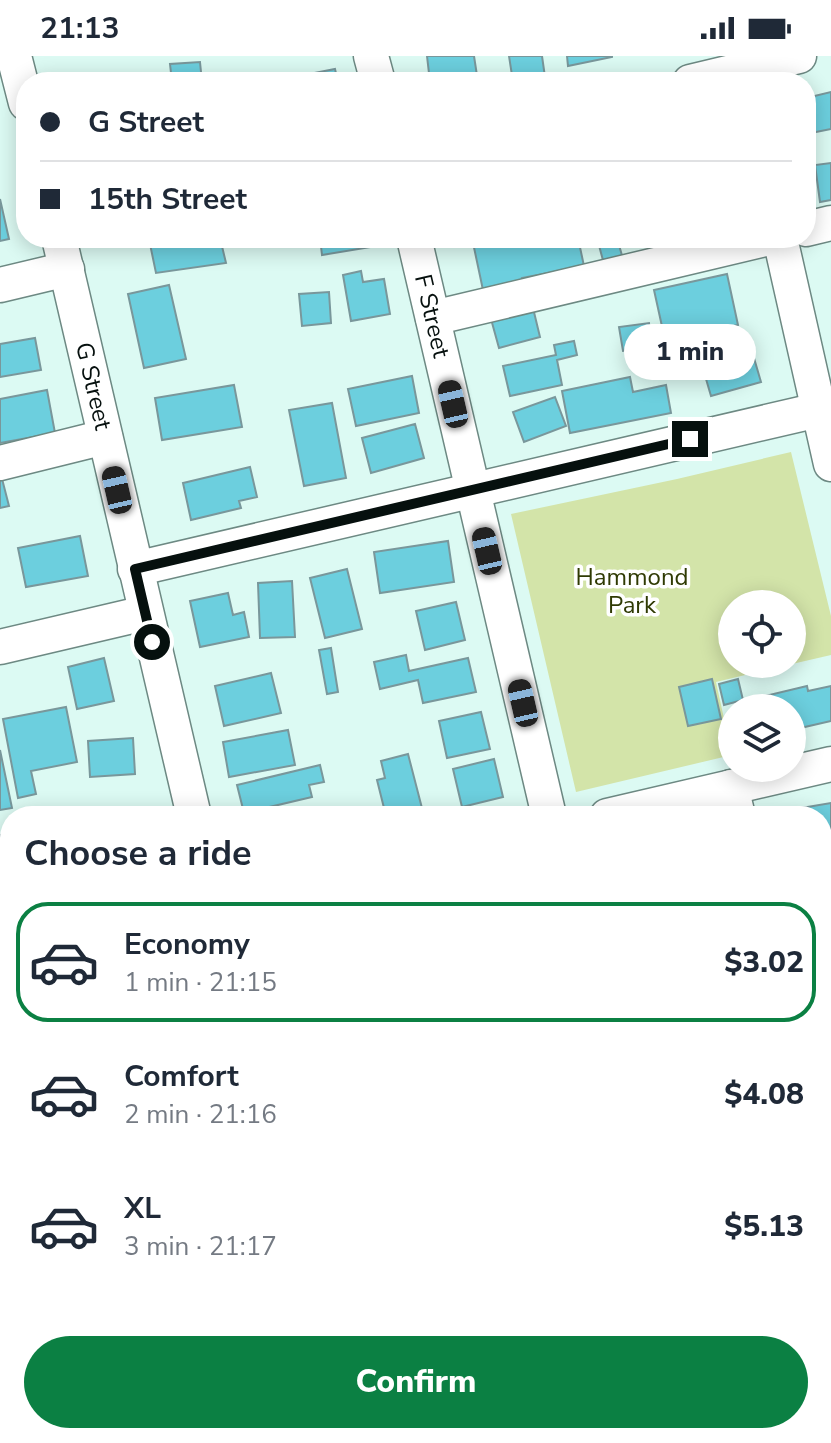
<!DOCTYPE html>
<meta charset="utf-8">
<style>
:root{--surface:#fff;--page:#f6f6f7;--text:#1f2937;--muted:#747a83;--line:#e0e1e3;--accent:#0b8043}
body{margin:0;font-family:"Nunito Sans",sans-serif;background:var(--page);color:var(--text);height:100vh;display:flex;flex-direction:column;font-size:30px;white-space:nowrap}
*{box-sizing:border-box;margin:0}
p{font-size:26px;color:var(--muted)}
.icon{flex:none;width:44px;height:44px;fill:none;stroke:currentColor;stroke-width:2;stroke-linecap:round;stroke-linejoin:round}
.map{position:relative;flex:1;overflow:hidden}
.panel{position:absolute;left:0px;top:750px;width:832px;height:638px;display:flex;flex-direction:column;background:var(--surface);border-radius:32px 32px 0 0;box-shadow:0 4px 20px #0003}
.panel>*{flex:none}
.guide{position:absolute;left:16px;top:16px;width:800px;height:176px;border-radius:32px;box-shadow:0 4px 20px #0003;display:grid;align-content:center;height:176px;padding:0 24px;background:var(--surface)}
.controls{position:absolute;left:718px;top:534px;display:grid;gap:16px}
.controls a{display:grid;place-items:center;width:88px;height:88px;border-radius:50%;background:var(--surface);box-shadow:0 4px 20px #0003;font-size:40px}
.end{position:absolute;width:36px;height:36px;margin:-18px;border:10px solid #06100e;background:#fff;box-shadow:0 0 0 4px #fff}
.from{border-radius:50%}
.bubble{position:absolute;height:56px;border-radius:28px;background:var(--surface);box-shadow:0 4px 20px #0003;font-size:26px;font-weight:800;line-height:56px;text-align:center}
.car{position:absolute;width:24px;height:48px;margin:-24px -12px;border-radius:10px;box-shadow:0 0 6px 2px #0007;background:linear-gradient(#222 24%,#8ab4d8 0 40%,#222 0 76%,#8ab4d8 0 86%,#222 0)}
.guide b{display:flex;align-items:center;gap:28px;height:76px;font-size:30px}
.guide b+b{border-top:2px solid var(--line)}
.guide i{width:20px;height:20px;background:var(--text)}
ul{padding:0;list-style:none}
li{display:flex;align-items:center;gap:24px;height:120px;margin:0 16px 12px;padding:0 8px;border:4px solid transparent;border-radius:32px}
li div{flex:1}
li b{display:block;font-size:30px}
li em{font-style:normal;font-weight:800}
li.on{border-color:var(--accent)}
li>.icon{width:72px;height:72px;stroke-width:1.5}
h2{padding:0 24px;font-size:36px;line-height:96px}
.primary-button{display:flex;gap:16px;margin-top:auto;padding:16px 24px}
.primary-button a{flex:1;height:92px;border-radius:48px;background:var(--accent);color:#fff;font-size:32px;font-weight:800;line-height:92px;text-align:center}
.status{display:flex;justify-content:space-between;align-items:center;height:56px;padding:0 40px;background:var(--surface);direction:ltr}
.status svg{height:22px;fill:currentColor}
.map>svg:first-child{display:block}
</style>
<div class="status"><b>21:13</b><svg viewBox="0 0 49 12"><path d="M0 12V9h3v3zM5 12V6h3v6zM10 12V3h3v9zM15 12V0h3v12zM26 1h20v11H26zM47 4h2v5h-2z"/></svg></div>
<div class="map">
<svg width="831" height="1387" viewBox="0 0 831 1387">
<rect width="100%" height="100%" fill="#dcfaf3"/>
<path fill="#d3e4a9" d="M791,396L831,560V599L792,608V548H732V608H791L716,626L732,699L576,736L511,458L677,423Z"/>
<path fill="#6ccfde" stroke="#79979b" stroke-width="2" d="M427,0H474L478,26H430Z
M509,0H542L545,21L513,26Z
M567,0H612V1L568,10Z
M200,6L202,26H172L170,8Z
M335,13L338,26H300L299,20Z
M831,36V73L806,78V42Z
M831,107V144L820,146L815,109Z
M0,143L9,183L0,185Z
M179,182H220L226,207L156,217L150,188Z
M320,182H376L377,190L322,199Z
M472,182H578L584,210L522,222L523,226L483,234Z
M597,182H617L623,203L604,208Z
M660,182H718L662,195Z
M361,215L363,226L384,223L390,258L351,265L343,219Z
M727,218L738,269L665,284L654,234Z
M169,229L186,303L144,312L128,238Z
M329,236L331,267L302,270L299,238Z
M533,252L540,281L499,292L491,263Z
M649,267L652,291L623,295L619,271Z
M35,282L41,314L0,321V288Z
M574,285L577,299L557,304L562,329L510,340L503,310L556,299L554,289Z
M749,285L761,326L711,340L699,299Z
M412,320L419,357L356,370L348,333Z
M630,321L633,336L666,329L671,357L570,377L562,335Z
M234,329L242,371L162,384L155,342Z
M47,334L55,377L0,387V343Z
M555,341L566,370L524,386L513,356Z
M332,347L346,422L304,430L289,354Z
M415,368L424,402L371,417L362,382Z
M250,411L257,441L239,445L241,452L191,464L183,427Z
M0,415L9,450L0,452Z
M80,480L88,520L26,531L18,492Z
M448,485L454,526L380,537L374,496Z
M347,513L362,573L325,582L310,522Z
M292,525L295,581L260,582L258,527Z
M228,537L233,559L244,556L249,581L200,591L190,545Z
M456,546L465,584L425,594L416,555Z
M331,592L338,636L327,638L319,594Z
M406,599L409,615L468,602L476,636L423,647L418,624L380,633L374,606Z
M104,602L114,645L77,653L68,611Z
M271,617L281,657L224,670L215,630Z
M712,623L721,663L688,670L679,631Z
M738,623L743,644L724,649L719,628Z
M807,630L808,635L831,630V665L796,673L795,670H792V652H749L748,644Z
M66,651L77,706L31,715L36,738L18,742L3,663Z
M481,656L490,693L447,702L439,665Z
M288,674L295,709L229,721L223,686Z
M133,682L135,718L90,721L88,685Z
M0,694L12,752L0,754Z
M408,698L423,756L407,760H386L377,724L385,722L381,705Z
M494,703L503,741L462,751L453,713Z
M320,709L324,726L309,729L312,741L244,757L237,729Z
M831,747V788L822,789V760H796L795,753Z
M10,778V802L0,803V779Z
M831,797V835L822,837V799Z
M831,842V882L822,883V843Z
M3,988L6,1005L10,1004V1039L0,1041V989Z
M831,1030V1068L825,1070L822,1032Z
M10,1071V1105L0,1106V1072Z
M831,1138V1166L826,1139Z
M10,1141V1194L0,1197V1144Z
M10,1216V1258L0,1260V1217Z
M831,1240V1267L822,1269V1242Z
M831,1300V1353L822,1354V1302Z
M26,1378H86L87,1387H28Z
M97,1378H130L132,1387H98Z
M218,1378H289L290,1387H218Z
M498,1378H522L524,1387H500Z
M580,1378H638L639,1387H581Z"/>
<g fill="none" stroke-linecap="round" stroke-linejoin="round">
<defs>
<g id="minor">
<path d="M14,0L26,47"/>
<path d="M371,0L378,26"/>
<path d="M690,26L799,0"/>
<path d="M806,173L831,167"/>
<path id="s1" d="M59,182L194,760"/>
<path id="s2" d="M414,182L549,760"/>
<path d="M780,182L831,408"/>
<path d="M0,229L67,213"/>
<path d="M433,262L769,182"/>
<path d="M0,407L105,381"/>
<path d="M135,513L831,351"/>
<path d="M0,591L145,557"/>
<path d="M731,731L738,760"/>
<path d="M607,760L831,708"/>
<path d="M0,944L10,942"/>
<path d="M822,1107L831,1105"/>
<path d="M0,1122L10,1120"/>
<path d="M822,1287L831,1285"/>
<path d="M0,1303L10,1301"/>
<path d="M339,1378L341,1387"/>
<path d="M695,1378L697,1387"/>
</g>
</defs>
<use href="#minor" stroke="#6d8983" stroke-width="37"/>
<use href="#minor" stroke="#fff" stroke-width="34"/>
</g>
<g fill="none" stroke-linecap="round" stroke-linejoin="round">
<path stroke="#06100e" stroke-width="10" d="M152,586L135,513L690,383"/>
</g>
<g text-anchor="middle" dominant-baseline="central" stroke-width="7" stroke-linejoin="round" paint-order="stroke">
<g font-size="24" fill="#06100e" stroke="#fff">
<text stroke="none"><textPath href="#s2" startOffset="80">F Street</textPath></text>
<text stroke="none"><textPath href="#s1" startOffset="152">G Street</textPath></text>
</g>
<g font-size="24" fill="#2f3a03" stroke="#fff">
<text x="632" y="521">Hammond<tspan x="632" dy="28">Park</tspan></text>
</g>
</g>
</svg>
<div class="controls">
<a><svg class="icon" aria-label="locate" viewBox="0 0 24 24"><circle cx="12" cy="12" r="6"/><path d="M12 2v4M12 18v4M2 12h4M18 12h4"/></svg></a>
<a><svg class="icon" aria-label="layers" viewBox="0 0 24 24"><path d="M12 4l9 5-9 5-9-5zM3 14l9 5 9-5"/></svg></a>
</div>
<i class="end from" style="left:152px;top:586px"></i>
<i class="end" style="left:690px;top:383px"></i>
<div class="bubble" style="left:624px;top:268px;width:132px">1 min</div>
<i class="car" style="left:453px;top:348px;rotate:347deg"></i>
<i class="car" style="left:117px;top:434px;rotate:347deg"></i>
<i class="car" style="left:487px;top:495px;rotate:347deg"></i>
<i class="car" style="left:523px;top:647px;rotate:347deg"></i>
<div class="guide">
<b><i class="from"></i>G Street</b>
<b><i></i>15th Street</b>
</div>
<section class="panel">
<h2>Choose a ride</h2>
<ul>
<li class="on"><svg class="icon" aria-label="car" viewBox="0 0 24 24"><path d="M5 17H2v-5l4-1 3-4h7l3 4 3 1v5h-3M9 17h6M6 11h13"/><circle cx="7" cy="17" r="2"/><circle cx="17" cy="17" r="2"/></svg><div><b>Economy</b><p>1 min · 21:15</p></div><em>$3.02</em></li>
<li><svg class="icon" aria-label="car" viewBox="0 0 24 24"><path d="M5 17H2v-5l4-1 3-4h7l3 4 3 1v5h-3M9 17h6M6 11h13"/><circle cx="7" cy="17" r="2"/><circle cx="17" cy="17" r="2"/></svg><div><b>Comfort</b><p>2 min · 21:16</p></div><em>$4.08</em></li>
<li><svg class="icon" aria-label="car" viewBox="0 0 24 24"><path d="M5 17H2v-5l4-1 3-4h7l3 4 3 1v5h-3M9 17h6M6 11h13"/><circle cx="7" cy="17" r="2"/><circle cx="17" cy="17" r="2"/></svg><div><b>XL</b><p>3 min · 21:17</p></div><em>$5.13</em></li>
</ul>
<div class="primary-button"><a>Confirm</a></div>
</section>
</div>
